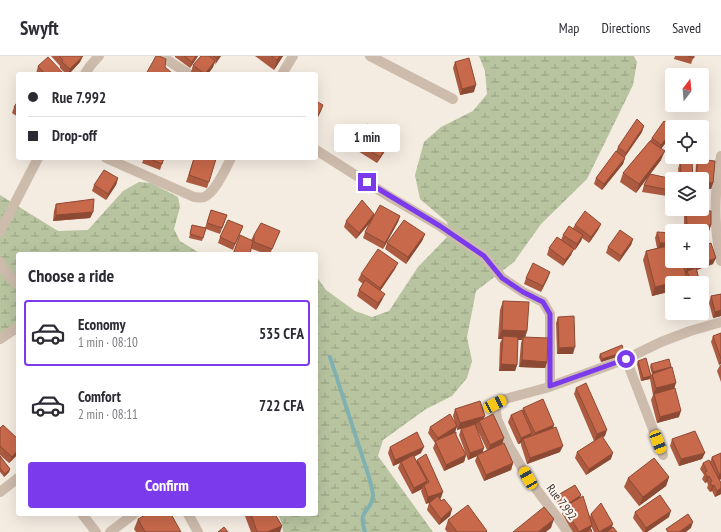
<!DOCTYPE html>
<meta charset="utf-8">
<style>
:root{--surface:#fff;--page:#f2f2f3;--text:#2b2b33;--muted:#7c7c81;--line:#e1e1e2;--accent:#7c3aed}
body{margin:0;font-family:"PT Sans Narrow",sans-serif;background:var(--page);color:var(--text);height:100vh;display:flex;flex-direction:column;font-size:15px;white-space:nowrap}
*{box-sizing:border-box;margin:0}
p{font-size:13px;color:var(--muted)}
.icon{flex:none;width:22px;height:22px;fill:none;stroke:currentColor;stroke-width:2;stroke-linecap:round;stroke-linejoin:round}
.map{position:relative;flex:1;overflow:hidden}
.sheet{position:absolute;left:16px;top:196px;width:302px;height:264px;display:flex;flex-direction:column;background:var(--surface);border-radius:4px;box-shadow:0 4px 16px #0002}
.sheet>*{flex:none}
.banner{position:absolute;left:16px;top:16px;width:302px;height:88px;border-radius:4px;box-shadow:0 4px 16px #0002;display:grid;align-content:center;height:88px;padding:0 12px;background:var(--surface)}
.needle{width:26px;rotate:16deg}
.fabs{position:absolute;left:665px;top:12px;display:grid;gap:8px}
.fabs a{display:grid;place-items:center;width:44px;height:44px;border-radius:4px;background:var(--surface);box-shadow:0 4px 16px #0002;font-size:20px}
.end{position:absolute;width:18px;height:18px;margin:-9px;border:5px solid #7c3aed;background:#fff;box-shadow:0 0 0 2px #fff}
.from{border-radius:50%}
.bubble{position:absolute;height:28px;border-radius:4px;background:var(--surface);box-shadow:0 4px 16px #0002;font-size:13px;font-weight:800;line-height:28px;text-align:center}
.car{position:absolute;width:12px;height:24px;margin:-12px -6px;border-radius:5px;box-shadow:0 0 3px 1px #0007;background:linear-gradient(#f5c518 24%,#345 0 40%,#f5c518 0 76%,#345 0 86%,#f5c518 0)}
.banner b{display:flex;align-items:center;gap:14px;height:38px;font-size:15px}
.banner b+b{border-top:1px solid var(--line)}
.banner i{width:10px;height:10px;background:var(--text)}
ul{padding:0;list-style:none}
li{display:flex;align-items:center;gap:12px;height:66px;margin:0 8px 6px;padding:0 4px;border:2px solid transparent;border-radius:4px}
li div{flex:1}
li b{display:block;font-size:15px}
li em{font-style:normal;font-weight:800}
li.on{border-color:var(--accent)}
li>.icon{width:36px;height:36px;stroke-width:1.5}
h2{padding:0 12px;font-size:18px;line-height:48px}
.primary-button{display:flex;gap:8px;margin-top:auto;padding:8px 12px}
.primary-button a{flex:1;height:46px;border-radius:4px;background:var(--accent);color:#fff;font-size:16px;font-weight:800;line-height:46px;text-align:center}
header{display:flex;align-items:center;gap:24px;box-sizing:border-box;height:56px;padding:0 20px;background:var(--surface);border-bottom:1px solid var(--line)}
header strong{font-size:19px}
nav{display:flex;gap:22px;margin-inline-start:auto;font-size:14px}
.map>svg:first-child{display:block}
</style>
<header>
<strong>Swyft</strong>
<nav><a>Map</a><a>Directions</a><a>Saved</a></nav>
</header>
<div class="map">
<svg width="721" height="476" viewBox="0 0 721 476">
<defs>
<pattern id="wetland-marsh" width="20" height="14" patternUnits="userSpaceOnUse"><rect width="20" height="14" fill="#b8c4a0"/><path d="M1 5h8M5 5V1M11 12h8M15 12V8" fill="none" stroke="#97a083"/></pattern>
</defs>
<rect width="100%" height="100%" fill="#f4ebe1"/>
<path fill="url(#wetland-marsh)" d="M479,0H634L637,6L633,29L587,123L541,168L514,206L476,235L467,281L472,305L467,322L452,340L426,353L383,384L378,400L433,476H283L282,468L278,458H316V220L326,234L355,255L372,261L389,255L418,211L450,178L447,166L420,143L415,119L424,86L441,71L473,55L487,38L485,15Z
M139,126L151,127L178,141L180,151L174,173L180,185L201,198H18V277L0,287V139L58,175L88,174L123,135Z"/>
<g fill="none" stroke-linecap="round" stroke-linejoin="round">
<path stroke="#7fb0b2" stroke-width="4" d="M330,301L369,421C370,426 373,434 373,440C371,458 357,451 365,476"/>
<path stroke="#cdbbac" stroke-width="10" d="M161,0L189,18
M370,0L453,43
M85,18L90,10L99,0
M282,18L293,0
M316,94L390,141L440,170L484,200L502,222L523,236L543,246L550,258V330
M721,100C714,134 714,172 721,205
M106,102L194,141C197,141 201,142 204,141C215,137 226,112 231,102
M0,176L38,102
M0,206L1,210L18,229
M0,283L18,271
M626,303L663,399
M0,436L18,422
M82,458L96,476
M188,458L198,476
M110,476L134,458
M568,476L528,422L509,390L497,363L495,348L505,343L546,332L626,303L661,286L690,275L721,266"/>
</g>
<path fill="#ac5a40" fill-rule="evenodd" d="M51,0H82L80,6L69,18H66L60,12V10Z
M175,0H198L190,12L175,1Z
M201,0H221L214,8L213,11L208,18H194L191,16L193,9Z
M255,0H283L274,14Z
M675,0H694L691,8L674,3Z
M455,6L474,36L460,39L453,12Z
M38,10L64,18H36Z
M18,45V61L12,57L14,51Z
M672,71V79L661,93V104L650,118L672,132L667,140L642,136L644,129L649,119L636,137L620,126L623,117L650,85L652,82Z
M642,76L625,101L623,108L602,134L594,128L596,122L616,96L618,91Z
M356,86L389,89L377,107L353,92Z
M144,102H164L160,114L142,107Z
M194,102L209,126L207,132L186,126Z
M698,103L713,127L711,133L702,132V123H695L696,109Z
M680,106L693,123H679L678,113Z
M118,122L116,129L106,144L92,135L94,129Z
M56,148L93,156L90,162L53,165L54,155Z
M686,153L711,169L709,175H684V159Z
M211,154L227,159L220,178L206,173L202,185L189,182L192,169L205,172Z
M374,158L400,160L398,166L383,193L363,182L365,176L370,167L356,183L344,171L346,165Z
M601,168L598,174L589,187L582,182L581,185L575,194L573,193L571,199L563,210L547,199L549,192L561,184L563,179L573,172L575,169Z
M243,170L233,194L218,187L220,181Z
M280,175L270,198H266L252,193L251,184L254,179Z
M657,176L672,205H702L713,208L697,214L700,227H687L686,225L685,227H672V235L652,240L643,204L646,195L657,192L655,182Z
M425,178L422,185L406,208L385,193L387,187Z
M633,183L631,189L619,206L606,197L608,191Z
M395,213L380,235L382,244L376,254L357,240L359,234L363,228L358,224L361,218Z
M550,216L541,236L524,228L526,222Z
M721,238V260L713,262L709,247L711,240Z
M503,245L527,275L525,281L547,306L545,312L519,311L521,287L522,284H518L517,309L515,315H499L500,287L502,283H498L500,254Z
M558,261L573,298H557L556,267Z
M721,277V308L719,309L711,286L713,280Z
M624,296L623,299L601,306L599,301L600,298Z
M638,305L651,319L652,318L650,311L651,308L671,311L670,312L679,361L657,367L651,344L653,339L650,323L641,325L637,308Z
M720,309H721V326L717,315Z
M576,332L605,380L603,381L611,403L586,419L575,402L577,396L594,385L574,338Z
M523,352L554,369L553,372L560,396L527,408L521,389V387L518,388L508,366L511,359L522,355Z
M455,353L484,363L502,388L513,407L511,414L484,425L475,405L477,400L468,404L459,379L461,373L471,370L457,374V371L455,376L452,378L456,379L466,399L464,406L444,415L433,392L435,387L428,377L430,371L455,367L453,360ZM477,373L487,394L483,396Z
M0,372L18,383V398L9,407L0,399Z
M672,383L702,403L679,410L670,390Z
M390,391L421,397L414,401L417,406V404L441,442L440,443L452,453L450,460L439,469L427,454L429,447L430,446L426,448L421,435L422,433L412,438L398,412L400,407L393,410L388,397Z
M721,397V423L720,424L721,427V438L715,441L712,435L710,436L707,432L708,429L707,426L705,427L702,423L704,419L700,413L703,407L710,406L712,401Z
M0,400L10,413L9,416L4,421L0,416Z
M669,421L666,430L639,450L624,431L628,422Z
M558,439L580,442L590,461L591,458L617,476H594L591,470L590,473L592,476H573L562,458L563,456H562L556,446Z
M635,456L669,461L647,476H643L633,462Z
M245,458H275L282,470L280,476H251L245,460Z
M138,463L181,476H136L134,473Z
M448,464L487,476H447L445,473Z"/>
<path fill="#8c4a34" d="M83,0L80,6L69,18H68L70,13Z
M196,0H198L190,12L192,6Z
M219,0H221L215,9L217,2Z
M280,0H283L274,14L277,4Z
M215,5L213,11L208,18H205Z
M476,29L474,36L460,39L462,33Z
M323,49L321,55L316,65V64Z
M644,70L642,76L623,103L626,97Z
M672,75V79L659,95L661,89Z
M391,83L389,89L377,107L380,101Z
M665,95L661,104L636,137L639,128Z
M625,102L623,108L602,134L604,128Z
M118,122L116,129L106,144L108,138Z
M702,126L713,127L711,133L702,132Z
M672,129V132L667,140L669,134Z
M93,156L90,162L53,165L56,159Z
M374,158L372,164L356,183L359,177Z
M400,160L398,166L383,193L385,187Z
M601,168L598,174L589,187L591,181Z
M687,169H711L709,175H684Z
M425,178L422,185L406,208L408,201Z
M583,179L581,185L575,194L577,188Z
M633,183L631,189L619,206L621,200Z
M660,187H672V193H658Z
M574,193L571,199L563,210L565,204Z
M716,202L713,208L688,217L687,215L686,218H684L687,212Z
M398,207L395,213L378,238L380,232Z
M550,216L548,222L541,236L543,230Z
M687,223L685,227H672V235L652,240L655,231Z
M385,238L382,244L376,254L378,247Z
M721,254V260L713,262L715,256Z
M502,274L527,275L524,285L523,281L522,284L503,283V280L502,283H498Z
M575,291L573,298H557L559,292Z
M624,296L623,299L601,306L602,303Z
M721,303V308L719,309Z
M522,304L547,306L545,312L519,311Z
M501,308L517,309L515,315H499Z
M671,311L670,314L652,319L653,316Z
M651,320L650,323L641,325L643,322Z
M676,327L674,333L653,339L656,332Z
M681,355L679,361L657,367L660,361Z
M485,360L482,366L479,365L478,367L457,374L460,367Z
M554,369L552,375L533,383L535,377Z
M457,370L455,376L437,388L436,387L438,382Z
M607,374L605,380L594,385L597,378Z
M532,377L530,383H523L521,387L518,388L521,382Z
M504,382L502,389L488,395L490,389Z
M563,390L560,396L527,408L530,402Z
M424,391L421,397L401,406L400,407L393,410L395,404Z
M484,392L482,398L477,399V400L468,404L470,397Z
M18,394V398L9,407L12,401Z
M613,397L611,403L586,419L589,413Z
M705,397L702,403L679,410L681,403Z
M466,399L464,406L444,415L446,409Z
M513,407L511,414L484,425L486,419Z
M10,413L9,416L4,421L5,418Z
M719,418H721V423L717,425Z
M709,420L707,426L705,427L707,421Z
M669,421L666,430L639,450L643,441Z
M427,425L425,431L424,429L422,433L412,438L414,432Z
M714,429L712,435L710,436L712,430Z
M721,432V438L715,441L717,435Z
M443,436L441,442L426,448L428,441Z
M581,439L579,446L564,451L562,456L565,450Z
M452,453L450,460L439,469L441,463Z
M671,455L669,461L647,476H645L646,472Z
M554,463L551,472L546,476H538Z
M693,466L691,472L686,476H679Z
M613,468L611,474L608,476H599Z
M592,469L590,475L588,476H579Z
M282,470L280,476H267Z"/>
<path fill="#c8694b" stroke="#8c4a34" d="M59,0H83L70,13L62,6L63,4Z
M156,0H159L166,3L165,11L172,17V18H146Z
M184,0H196L192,6Z
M201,0H209L215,5L205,18L193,9Z
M213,0H219L217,2Z
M271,0H280L277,4Z
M688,0H694V2Z
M48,1L64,18H45L38,10Z
M469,2L476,29L462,33L455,6Z
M37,16L40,18H36Z
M18,45V53L14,51Z
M316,45L323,49L316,64Z
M637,63L644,70L626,97L618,91Z
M664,65L672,71V75L661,89L652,82Z
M367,68L391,83L380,101L356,86Z
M650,85L665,95L639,128L623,117Z
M616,95L625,102L604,128L596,122Z
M147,102H164L162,108Z
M194,102H211L216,103L209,126L189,119Z
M698,103L715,105L713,127L702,126V123H696Z
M680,106H692L693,122L682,123Z
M104,114L118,122L108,138L94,129Z
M650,118L673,123H672V129L669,134L644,129Z
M94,143L93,156L56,159V148Z
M362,144L374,158L359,177L346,165Z
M380,149L400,160L385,187L365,176Z
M686,153H693L711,155V169H687Z
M211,154L227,159L222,172L207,167Z
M585,155L601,168L591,181L575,169Z
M228,164L243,170L235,188L220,181Z
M404,164L425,178L408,201L387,187Z
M261,167L280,175L272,193L254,186V179Z
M192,169L206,172L203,182L190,178Z
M569,170L583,179L577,188L563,179Z
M620,174L633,183L621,200L608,191Z
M657,176L672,177V187H660Z
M240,179L253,185L250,198H233Z
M557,181L574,193L565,204L549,192Z
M711,187L716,202L687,212L684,205H702V190Z
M672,189V205H682L687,223L655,231L646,195Z
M378,193L398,207L380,232L361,218Z
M533,207L550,216L543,230L526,222Z
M696,212L700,227H691L687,215Z
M365,224L385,238L378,247L359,234Z
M702,232L704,239H702Z
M721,238V254L715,256L711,240Z
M503,245L529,246L527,275L502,274Z
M574,260L575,291L559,292L558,261Z
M721,277V303L713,280Z
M503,280L518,281L517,309L501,308Z
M523,281L548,282L547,306L522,304Z
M622,289L624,296L602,303L600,298Z
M646,302L651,320L643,322L638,305Z
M669,303L671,311L653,316L651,308Z
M672,311L676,327L656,332L652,318Z
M586,327L607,374L597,378L576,332Z
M675,332L681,355L660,361L654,338Z
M543,343L554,369L535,377L523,352Z
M480,345L485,360L460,367L455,353Z
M522,354L532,377L521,382L511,359Z
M450,358L457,370L438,382L430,371Z
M493,358L504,382L490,389L479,365Z
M475,368L484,392L470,397L461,373Z
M3,369L18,383V394L12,401L0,390V372Z
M556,371L563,390L530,402L523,383Z
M695,375L705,397L681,403L672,383Z
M417,376L424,391L395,404L390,391Z
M456,376V379L466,399L446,409L435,385Z
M602,380L613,397L589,413L577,396Z
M504,387L513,407L486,419L477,399Z
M721,397V418H719L712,401Z
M426,398L443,436L428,441L424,429L429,426L417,404Z
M413,399L427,425L414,432L401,406Z
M0,400L10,413L5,418L0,412Z
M654,402L669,421L643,441L628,422Z
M709,404L721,427V432L717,435L714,429L712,430L710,426L712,425L709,420L707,421L705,416L707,415L703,407Z
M575,429L581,439L565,450L558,439Z
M660,439L671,455L646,472L635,456Z
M438,440L441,445L444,443L452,453L441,463L429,447Z
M583,440L592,469L579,476L564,451Z
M601,447L613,468L599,476L591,458Z
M468,449L487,475L486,476H457L448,464Z
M544,451L554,463L538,476H513Z
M147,458H171L181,476H145L138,463Z
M251,458H275L282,470L267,476H257Z
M688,458L693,466L679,476H668L666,473Z
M224,471L228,476H218Z
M613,471L617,476H607Z
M591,473L592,476H586Z"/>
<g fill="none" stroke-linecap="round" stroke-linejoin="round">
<path stroke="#7c3aed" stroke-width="5" d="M367,126L440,170L484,200L502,222L523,236L543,246L550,258V330L626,303"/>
</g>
<g text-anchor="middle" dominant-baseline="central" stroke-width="4" stroke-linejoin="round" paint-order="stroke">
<g font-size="12" fill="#3b302b" stroke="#fbf5ee">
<text transform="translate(562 446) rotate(53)">Rue 7.992</text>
</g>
</g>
</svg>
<div class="fabs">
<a><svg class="needle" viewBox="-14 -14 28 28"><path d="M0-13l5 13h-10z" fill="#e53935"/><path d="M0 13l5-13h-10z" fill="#7c7c81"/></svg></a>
<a><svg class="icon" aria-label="locate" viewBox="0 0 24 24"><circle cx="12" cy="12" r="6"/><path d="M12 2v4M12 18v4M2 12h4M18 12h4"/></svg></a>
<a><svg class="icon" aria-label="layers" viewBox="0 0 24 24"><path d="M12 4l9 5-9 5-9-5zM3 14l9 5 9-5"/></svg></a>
<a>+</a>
<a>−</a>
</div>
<i class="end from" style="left:626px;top:303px"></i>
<i class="end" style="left:367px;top:126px"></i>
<div class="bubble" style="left:334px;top:68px;width:66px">1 min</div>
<i class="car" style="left:495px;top:348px;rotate:64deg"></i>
<i class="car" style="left:658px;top:386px;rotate:159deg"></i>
<i class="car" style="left:528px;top:422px;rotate:330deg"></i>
<div class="banner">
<b><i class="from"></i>Rue 7.992</b>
<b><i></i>Drop-off</b>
</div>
<section class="sheet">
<h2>Choose a ride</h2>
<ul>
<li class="on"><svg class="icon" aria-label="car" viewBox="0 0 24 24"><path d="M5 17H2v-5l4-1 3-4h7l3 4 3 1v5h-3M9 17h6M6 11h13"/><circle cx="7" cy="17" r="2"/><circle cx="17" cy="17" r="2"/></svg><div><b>Economy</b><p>1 min · 08:10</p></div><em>535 CFA</em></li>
<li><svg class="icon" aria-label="car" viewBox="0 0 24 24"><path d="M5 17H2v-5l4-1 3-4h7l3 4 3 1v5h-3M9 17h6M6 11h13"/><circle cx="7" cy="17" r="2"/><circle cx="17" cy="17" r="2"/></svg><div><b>Comfort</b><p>2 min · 08:11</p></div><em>722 CFA</em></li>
</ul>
<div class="primary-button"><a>Confirm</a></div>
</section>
</div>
